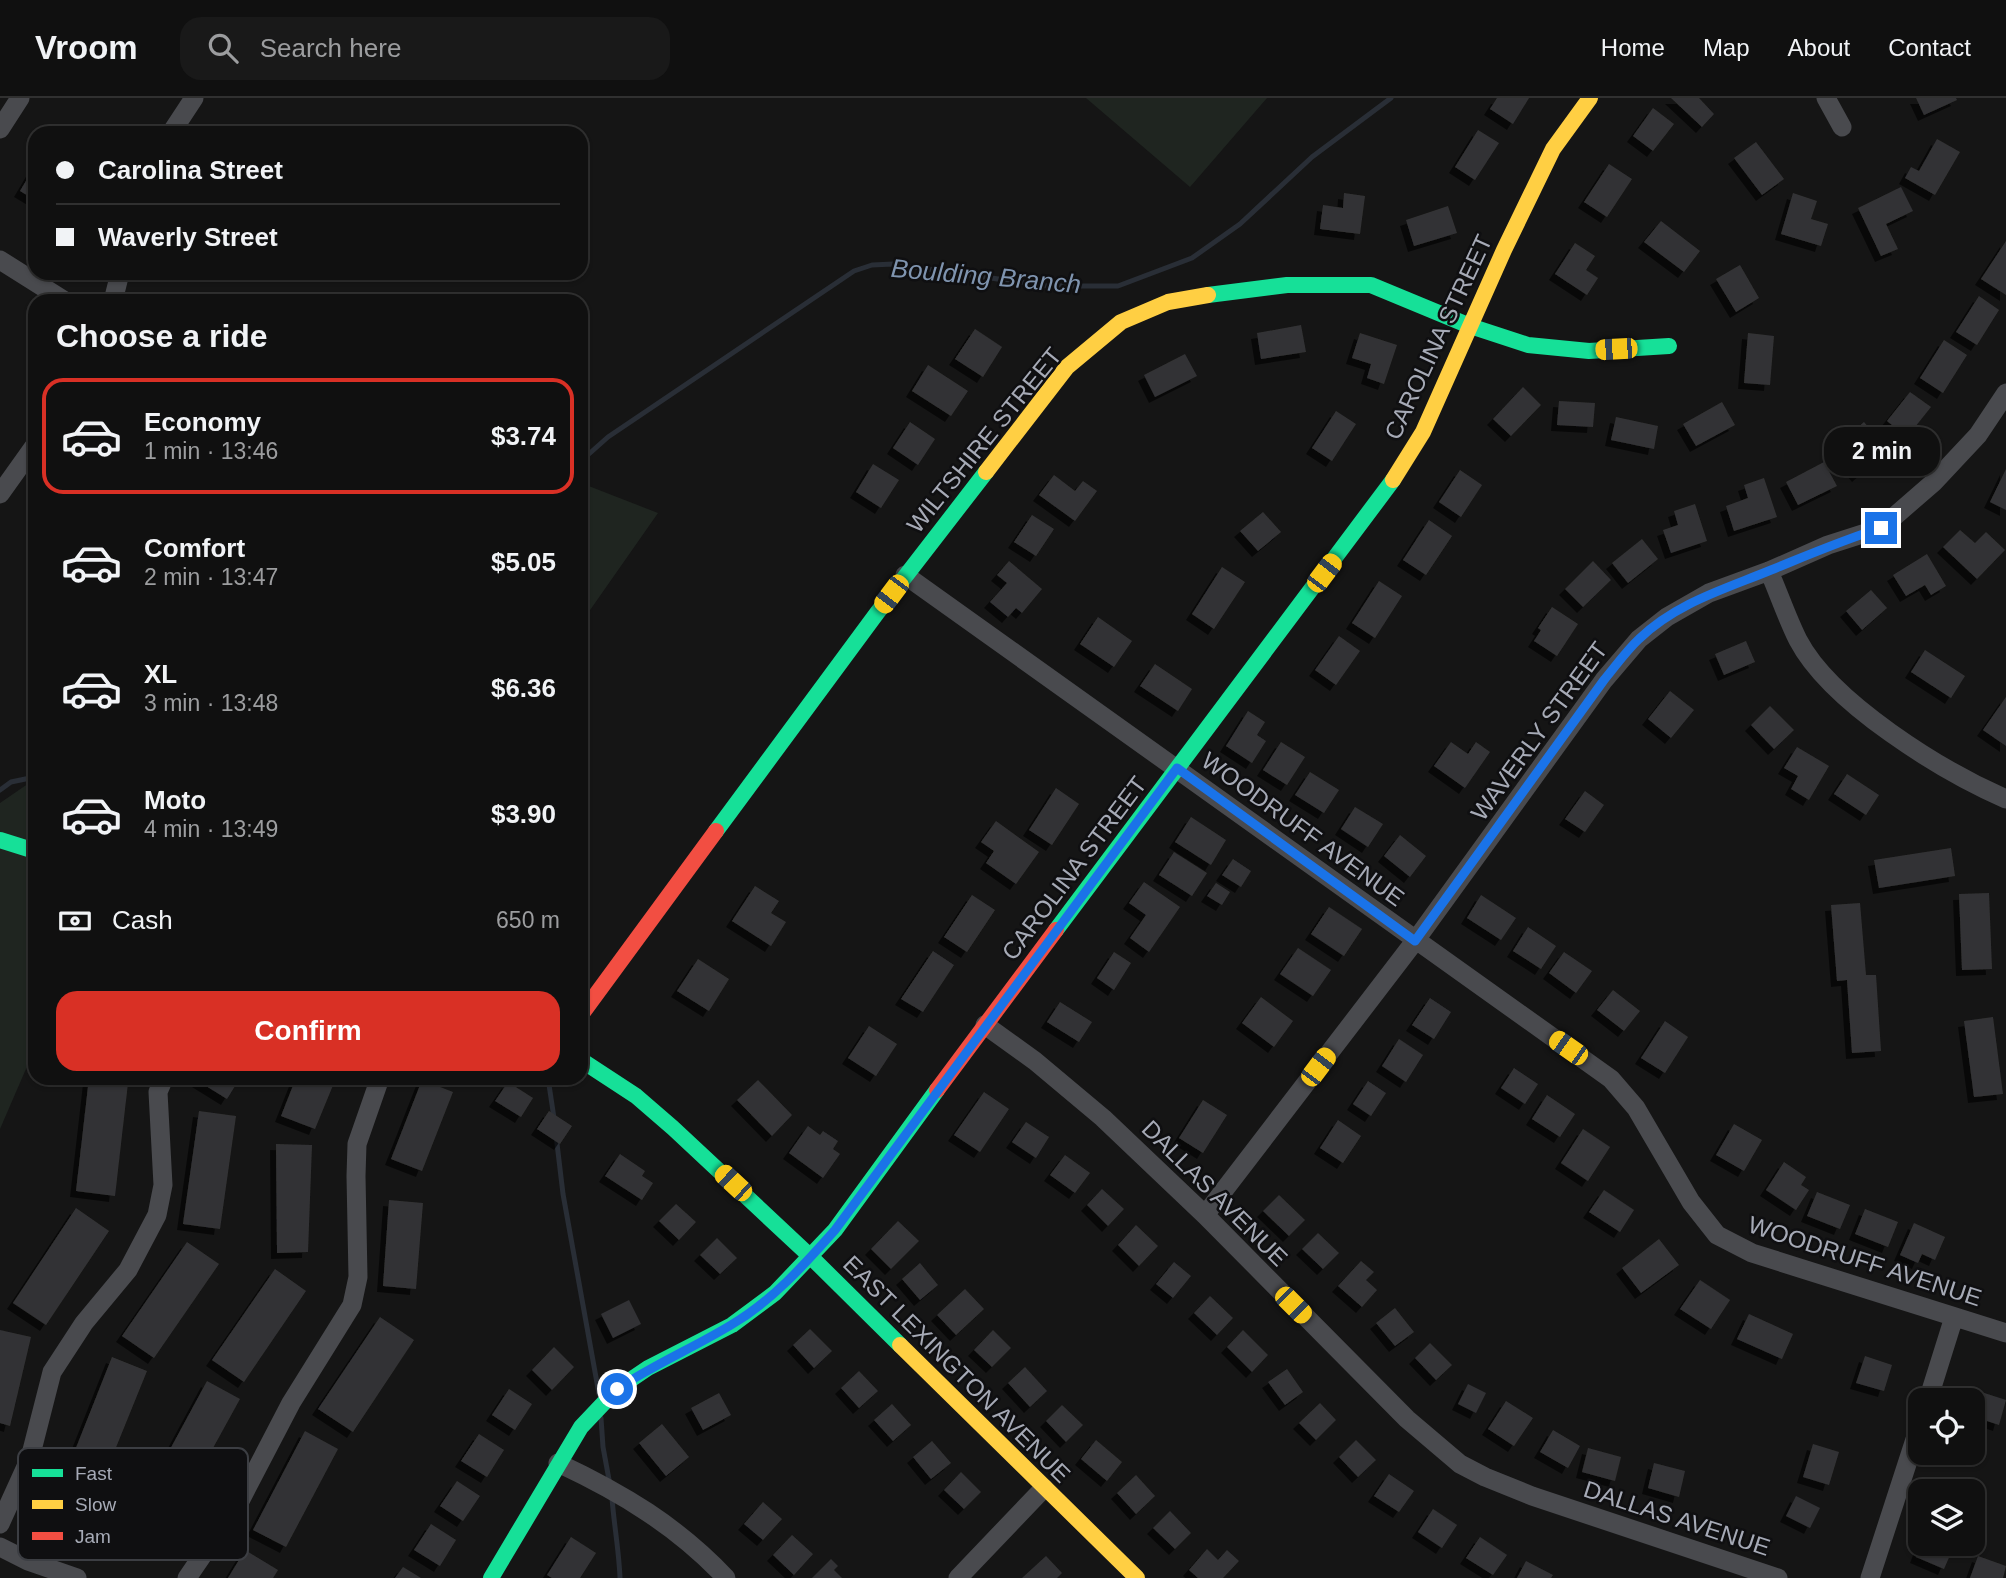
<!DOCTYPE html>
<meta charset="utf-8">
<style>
:root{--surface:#101010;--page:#191919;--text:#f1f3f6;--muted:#9c9d9f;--line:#303030;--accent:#d93025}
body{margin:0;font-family:Helvetica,sans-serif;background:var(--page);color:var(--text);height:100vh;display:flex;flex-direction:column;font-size:26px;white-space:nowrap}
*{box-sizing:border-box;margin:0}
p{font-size:23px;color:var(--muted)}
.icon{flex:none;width:38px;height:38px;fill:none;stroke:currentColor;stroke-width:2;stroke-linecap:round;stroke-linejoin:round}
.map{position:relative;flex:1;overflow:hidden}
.details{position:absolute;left:28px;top:196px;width:560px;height:791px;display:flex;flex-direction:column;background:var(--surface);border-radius:21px;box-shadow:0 2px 5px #0004,0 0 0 2px var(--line)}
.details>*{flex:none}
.guide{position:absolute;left:28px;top:28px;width:560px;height:154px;border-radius:21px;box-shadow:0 2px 5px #0004,0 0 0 2px var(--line);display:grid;align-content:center;height:154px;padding:0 28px;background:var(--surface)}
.buttons{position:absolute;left:1908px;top:1290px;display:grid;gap:14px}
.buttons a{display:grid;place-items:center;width:77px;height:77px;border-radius:14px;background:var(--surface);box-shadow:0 2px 5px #0004,0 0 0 2px var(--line);font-size:35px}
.end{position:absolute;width:32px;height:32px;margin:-16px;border:9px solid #1a73e8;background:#fff;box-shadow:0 0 0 4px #fff}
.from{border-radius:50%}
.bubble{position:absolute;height:49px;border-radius:21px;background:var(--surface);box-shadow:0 2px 5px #0004,0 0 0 2px var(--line);font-size:23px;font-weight:700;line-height:49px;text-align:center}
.car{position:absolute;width:21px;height:42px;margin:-21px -10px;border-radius:9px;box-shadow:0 0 5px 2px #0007;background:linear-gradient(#f5c518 24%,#345 0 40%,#f5c518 0 76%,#345 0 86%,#f5c518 0)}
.guide b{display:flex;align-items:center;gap:24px;height:66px;font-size:26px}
.guide b+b{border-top:2px solid var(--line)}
.guide i{width:18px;height:18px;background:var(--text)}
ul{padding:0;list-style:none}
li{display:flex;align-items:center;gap:21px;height:116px;margin:0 14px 10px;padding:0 14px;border:4px solid transparent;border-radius:21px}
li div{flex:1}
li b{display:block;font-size:26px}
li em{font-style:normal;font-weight:700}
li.current{border-color:var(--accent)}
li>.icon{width:63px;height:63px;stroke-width:1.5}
h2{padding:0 28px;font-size:32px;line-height:84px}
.pay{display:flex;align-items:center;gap:18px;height:77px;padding:0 28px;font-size:26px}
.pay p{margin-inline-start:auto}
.cta{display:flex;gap:14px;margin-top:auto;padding:14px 28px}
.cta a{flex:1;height:80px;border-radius:21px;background:var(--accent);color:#fff;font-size:28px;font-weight:700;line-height:80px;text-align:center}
header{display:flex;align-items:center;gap:42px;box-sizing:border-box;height:98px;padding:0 35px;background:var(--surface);border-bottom:2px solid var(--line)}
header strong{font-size:33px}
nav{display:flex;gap:38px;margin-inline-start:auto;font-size:24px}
.search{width:490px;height:63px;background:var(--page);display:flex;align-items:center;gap:18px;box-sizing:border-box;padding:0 24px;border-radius:21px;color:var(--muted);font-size:26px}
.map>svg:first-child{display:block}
</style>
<header>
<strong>Vroom</strong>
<div class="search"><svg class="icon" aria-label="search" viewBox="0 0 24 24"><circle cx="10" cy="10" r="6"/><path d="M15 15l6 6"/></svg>Search here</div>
<nav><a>Home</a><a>Map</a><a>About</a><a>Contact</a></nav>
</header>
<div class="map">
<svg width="2006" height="1480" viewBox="0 0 2006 1480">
<defs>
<filter id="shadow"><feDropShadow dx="-6" dy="6" stdDeviation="0" flood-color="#0009"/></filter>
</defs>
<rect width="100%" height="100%" fill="#151515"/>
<path fill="#1f2520" d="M1086,0H1267L1190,89Z
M581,385L658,415L581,525Z
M35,681V950L0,1031V705Z"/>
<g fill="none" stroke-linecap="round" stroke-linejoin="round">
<path stroke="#292e36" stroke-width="5" d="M581,363L608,339L854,173L872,167L893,166L1047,188H1118L1192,160L1240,126L1312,59L1391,0
M0,692L11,684L35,679
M548,980L554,1020
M556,1037L563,1096L599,1296
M601,1320L603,1349L610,1387
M612,1400C614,1427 619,1453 620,1480"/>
</g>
<path fill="#333334" filter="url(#shadow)" d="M1497,0H1529L1513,26L1490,11Z
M1671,0H1699L1714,16L1702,29Z
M1916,0H1956L1957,2L1924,17Z
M1653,10L1674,26L1653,53L1633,38Z
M1478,32L1499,45L1475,82L1455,69Z
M1937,41L1960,54L1935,97L1905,80L1911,69L1919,73Z
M1756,44L1784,81L1762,97L1734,60Z
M1609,66L1632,81L1607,119L1584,104Z
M33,71L35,72V102L20,93Z
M1901,89L1913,113L1886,126L1898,151L1881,158L1858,110Z
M1344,95L1365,98L1360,136L1320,131L1323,107L1343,110Z
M1793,95L1817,103L1811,121L1828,126L1821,148L1781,136Z
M1448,108L1457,135L1414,148L1406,122Z
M1661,123L1700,153L1684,174L1644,144Z
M2006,143V197L1981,181Z
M1575,145L1595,158L1586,172L1598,180L1587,197L1555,176Z
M1740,167L1759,200L1736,214L1716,181Z
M1979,198L1999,212L1977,247L1956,234Z
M1301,227L1306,254L1261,261L1257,235Z
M975,231L1002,249L983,279L955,261Z
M1360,235L1397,247L1384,286L1367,280L1371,266L1352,260Z
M1748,235L1774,238L1770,287L1744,285Z
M1944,242L1967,257L1943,295L1920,280Z
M1185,256L1197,278L1155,299L1144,277Z
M928,267L968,293L951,318L912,293Z
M1523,289L1541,307L1511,338L1493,321Z
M1910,294L1931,309L1907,339L1887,323Z
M1559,303L1595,305L1593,329L1557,327Z
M1722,304L1735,327L1696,348L1683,326Z
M1336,313L1356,326L1332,363L1312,350Z
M1616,319L1658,328L1654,351L1611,342Z
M910,324L935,341L918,367L893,350Z
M1864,324L1888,352L1858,378L1842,359L1856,347L1848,338Z
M1824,364L1837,388L1798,407L1786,384Z
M873,366L899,382L881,410L856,394Z
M2006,371V412L1990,404Z
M1460,372L1482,387L1461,419L1439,404Z
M1054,377L1075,393L1083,383L1097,393L1075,423L1039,397Z
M1764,380L1777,419L1734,433L1726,408L1748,400L1744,387Z
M1695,406L1707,443L1671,455L1663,432L1678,427L1674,413Z
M1263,414L1281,434L1258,453L1240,433Z
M1032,417L1054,431L1036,458L1014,444Z
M1429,422L1452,438L1426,477L1403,462Z
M1960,432L1975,445L1986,434L2005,452L1977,481L1943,449Z
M1642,441L1658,461L1628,485L1612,465Z
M1927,456L1946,488L1931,497L1925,487L1906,498L1893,477Z
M1009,463L1042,491L1022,515L1016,510L1008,519L990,504L1007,485L997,477Z
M1593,463L1611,482L1583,509L1565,491Z
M1222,469L1245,484L1214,531L1192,516Z
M1379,483L1402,498L1375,540L1352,525Z
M1871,492L1887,510L1862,532L1846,513Z
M1552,509L1578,526L1557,558L1534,543L1541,532L1538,530Z
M1098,519L1132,543L1114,569L1080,546Z
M1339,538L1360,553L1336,587L1315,572Z
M1746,543L1755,564L1724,577L1715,556Z
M1925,552L1965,578L1951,600L1911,574Z
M1155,566L1192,591L1178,613L1140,588Z
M1670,593L1694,612L1671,640L1648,621Z
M2006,599V648L1983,632Z
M1770,608L1794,632L1774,651L1751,627Z
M1248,613L1265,624L1257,637L1266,643L1252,665L1226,648Z
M1281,644L1305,659L1287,687L1263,672Z
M1451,644L1468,656L1476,644L1490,654L1465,690L1434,668Z
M1797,649L1829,668L1809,702L1791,691L1798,678L1784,670Z
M1310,674L1339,692L1324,715L1295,697Z
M1847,676L1879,697L1866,717L1834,696Z
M1056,690L1079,706L1052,747L1029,732Z
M1585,693L1604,707L1585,734L1565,721Z
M1355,709L1383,726L1368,749L1341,731Z
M1191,719L1226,742L1211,767L1175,744Z
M996,723L1039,754L1016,786L986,765L994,753L981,744Z
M1400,737L1426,758L1410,779L1384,758Z
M1951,750L1955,778L1879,790L1874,762Z
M1174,754L1207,775L1192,798L1159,777Z
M1233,761L1251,773L1241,789L1222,777Z
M1144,784L1180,809L1149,854L1130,840L1146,817L1129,805Z
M1216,785L1230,794L1222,807L1207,798Z
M755,788L779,803L771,815L786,824L771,848L732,823Z
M1989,795L1992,871L1962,872L1959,796Z
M972,797L995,812L967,854L944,839Z
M1481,797L1516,820L1501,842L1467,820Z
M1860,805L1866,877H1876L1881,953L1852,955L1847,882L1837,883L1831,807Z
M1329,809L1362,831L1344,858L1311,836Z
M1528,829L1556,848L1541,871L1513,853Z
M1298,850L1331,872L1313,898L1280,876Z
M933,853L954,867L923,914L901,901Z
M1114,854L1131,865L1114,892L1097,880Z
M1564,854L1592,873L1576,895L1549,875Z
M698,861L729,881L709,913L677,893Z
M1613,892L1640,913L1624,933L1597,912Z
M1261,899L1293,923L1274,949L1242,925Z
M1430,900L1451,914L1434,941L1412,927Z
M1060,904L1092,924L1079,944L1047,924Z
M1993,919L2003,996L1974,999L1964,923Z
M1665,923L1688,939L1665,975L1641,960Z
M869,928L897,946L876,978L848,960Z
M1399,941L1423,957L1406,984L1382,968Z
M1514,970L1538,986L1525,1006L1501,990Z
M89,980L128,985L115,1098L76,1093Z
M193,980H240L227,1001Z
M296,980H336L315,1031L281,1018Z
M422,982L453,994L422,1073L391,1061Z
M758,982L792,1017L772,1038L737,1002Z
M1368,983L1386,995L1371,1018L1353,1006Z
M508,984L533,1000L521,1019L495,1003Z
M984,994L1009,1011L980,1054L954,1037Z
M1547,997L1575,1016L1560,1039L1532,1021Z
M1203,1002L1227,1017L1203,1055L1179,1040Z
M199,1013L236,1018L220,1131L183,1126Z
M549,1013L572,1028L560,1046L537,1031Z
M1338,1022L1361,1038L1343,1065L1320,1050Z
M1026,1024L1049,1039L1036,1060L1012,1044Z
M1734,1026L1762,1042L1744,1073L1716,1057Z
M808,1028L820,1037L823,1033L838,1043L833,1051L840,1056L823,1080L789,1055Z
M1583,1031L1610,1049L1588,1083L1561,1065Z
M276,1046L312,1047L308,1154L277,1155Z
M620,1056L645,1073L642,1078L653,1085L642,1102L605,1078Z
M1065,1057L1090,1075L1075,1095L1050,1077Z
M1784,1064L1806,1079L1801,1087L1809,1092L1796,1112L1766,1092Z
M1102,1091L1124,1111L1108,1128L1087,1107Z
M1604,1092L1634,1112L1620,1134L1589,1114Z
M1817,1094L1850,1107L1840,1131L1807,1118Z
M1279,1097L1305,1122L1289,1138L1263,1113Z
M389,1102L423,1105L416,1191L383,1188Z
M676,1106L696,1124L679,1142L659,1123Z
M76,1110L109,1133L46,1227L13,1205Z
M1865,1111L1898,1124L1888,1149L1855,1136Z
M898,1123L919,1143L891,1171L871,1151Z
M1914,1125L1945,1139L1935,1162L1922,1156L1918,1165L1900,1157Z
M1136,1127L1158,1148L1139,1168L1118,1147Z
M1318,1135L1339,1155L1323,1171L1302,1151Z
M717,1140L737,1160L720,1176L700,1157Z
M1659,1141L1679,1167L1641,1195L1622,1170Z
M187,1144L219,1166L154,1260L122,1238Z
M1361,1163L1374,1174L1366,1182L1377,1192L1362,1209L1338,1188Z
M1174,1164L1191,1178L1173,1200L1156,1186Z
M920,1165L938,1187L920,1202L902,1181Z
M275,1171L306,1193L244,1284L212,1262Z
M1700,1182L1730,1202L1711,1231L1680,1211Z
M965,1191L984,1211L956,1237L937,1217Z
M1210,1198L1233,1220L1217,1237L1194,1215Z
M629,1202L641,1226L613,1240L601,1216Z
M1395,1210L1414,1234L1395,1248L1376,1225Z
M1749,1216L1793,1236L1782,1261L1737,1241Z
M380,1219L414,1242L353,1334L318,1311Z
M810,1231L832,1253L814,1270L793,1247Z
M0,1232L31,1239L10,1328L0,1325Z
M993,1232L1011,1250L992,1269L974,1252Z
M1243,1232L1268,1257L1252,1274L1227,1249Z
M1430,1245L1452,1267L1436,1282L1415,1260Z
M554,1249L574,1269L552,1292L532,1272Z
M1865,1258L1892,1267L1884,1293L1856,1285Z
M112,1259L147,1273L104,1379L70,1365Z
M1025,1269L1047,1293L1030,1309L1008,1285Z
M1287,1271L1303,1294L1285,1307L1268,1284Z
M859,1273L878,1293L859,1310L841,1290Z
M207,1283L240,1301L186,1399L154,1381Z
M1468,1286L1486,1295L1476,1315L1458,1306Z
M509,1291L532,1306L515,1332L492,1317Z
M1972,1291L2006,1302L1999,1327L1972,1318V1302H1969Z
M719,1295L731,1317L703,1332L691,1310Z
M1506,1303L1533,1320L1514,1348L1488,1331Z
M1320,1305L1336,1322L1316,1342L1299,1325Z
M892,1306L911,1327L893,1343L874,1322Z
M1062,1307L1083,1327L1066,1344L1046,1323Z
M662,1326L689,1359L666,1378L639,1345Z
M1553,1332L1580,1348L1568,1370L1540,1354Z
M305,1333L338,1351L286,1449L253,1432Z
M479,1336L504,1352L487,1379L461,1363Z
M1096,1342L1122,1364L1107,1383L1081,1361Z
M1356,1342L1376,1362L1358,1379L1339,1359Z
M932,1343L951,1365L931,1381L913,1359Z
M1813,1346L1839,1354L1829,1387L1803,1379Z
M1588,1350L1621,1359L1615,1383L1582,1374Z
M1654,1365L1685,1373L1679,1399L1648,1390Z
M961,1374L981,1394L964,1411L944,1392Z
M1389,1376L1414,1393L1399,1414L1374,1398Z
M1136,1377L1155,1398L1136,1416L1117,1395Z
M457,1383L480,1398L463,1423L440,1408Z
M1796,1398L1820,1410L1810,1430L1786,1418Z
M763,1404L782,1421L763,1442L744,1426Z
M1433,1411L1457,1427L1442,1450L1418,1434Z
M1170,1413L1191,1435L1175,1451L1153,1430Z
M431,1426L456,1442L440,1468L414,1452Z
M792,1437L813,1456L794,1477L773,1457Z
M571,1439L596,1455L580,1480H552L547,1477Z
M1480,1439L1507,1457L1493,1477L1466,1460Z
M1921,1446H1955L1944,1471L1916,1459Z
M1207,1451L1218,1462L1227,1452L1239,1463L1223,1480H1198L1189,1472Z
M245,1452L278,1472L273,1480H228Z
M1046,1458L1062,1475L1057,1480H1022Z
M1978,1458L2006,1468L2003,1480H1970Z
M831,1461L838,1468L834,1472L842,1480H812Z
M1526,1463L1553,1477L1551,1480H1517Z
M403,1469L421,1480H395Z"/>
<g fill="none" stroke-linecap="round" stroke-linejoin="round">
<path stroke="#494a4e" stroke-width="19" d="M1826,0L1842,29
M0,31L20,0
M171,35L194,0
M0,162L65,203
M113,203L120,175
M0,396L35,347
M1769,473C1779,496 1787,520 1798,542C1831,605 1942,673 2006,701
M905,477L1611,981L1636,1010L1691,1104L1717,1137L1752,1155L2006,1235
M985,927L1035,963L1103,1020L1205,1117L1407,1321L1460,1366L1485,1379L1532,1398L1778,1480
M1205,1117L1415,843L1604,582L1639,541L1667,519L1709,495L1769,473L1828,447L1881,430L1934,384L1978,337L2006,295
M1928,1302L1954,1219
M558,1365C622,1395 677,1428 726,1480
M0,1426L30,1360L52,1274L84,1225L128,1172L157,1117L163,1087L158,994L164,980
M0,1449L28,1463L77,1480
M187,1480L241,1401L291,1305L352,1207L358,1179L356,1078L357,1046L380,980
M958,1480L1044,1390
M1870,1480L1920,1326"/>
<path stroke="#16e098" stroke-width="16" d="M1208,197L1287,187H1371L1470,228L1528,247L1589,253L1669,248
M716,733L877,515L986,374
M0,742L35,753
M1056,832L1393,382
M581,962L636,998L673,1030L811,1159L900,1247
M491,1480L581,1329L617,1291L648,1270L732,1227L775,1195L835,1132L937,992"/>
<path stroke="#ffcf43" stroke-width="16" d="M986,374L1067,269L1121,224L1168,204L1208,197
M1393,382L1423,334L1504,152L1553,51L1590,0
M900,1247L1137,1480"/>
<path stroke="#f24e42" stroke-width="16" d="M581,917L716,733
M937,992L1056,832"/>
</g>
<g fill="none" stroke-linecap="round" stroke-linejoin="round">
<path stroke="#1a73e8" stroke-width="9" d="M617,1291C655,1266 693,1250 731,1227C772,1203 804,1167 835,1132L1177,670L1415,843L1604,582C1615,569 1626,553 1639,541C1676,505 1725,491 1771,472C1808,457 1843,442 1881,430"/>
</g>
<g text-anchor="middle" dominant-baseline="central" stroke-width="5" stroke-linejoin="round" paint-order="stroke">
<g font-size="24" fill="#a6aab6" stroke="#0f0f11">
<text transform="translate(1438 239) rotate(-65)">CAROLINA STREET</text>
<text transform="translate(984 342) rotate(-51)">WILTSHIRE STREET</text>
<text transform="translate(1539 633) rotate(-54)">WAVERLY STREET</text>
<text transform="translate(1303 731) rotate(36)">WOODRUFF AVENUE</text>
<text transform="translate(1074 770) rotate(-53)">CAROLINA STREET</text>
<text transform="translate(1215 1095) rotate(45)">DALLAS AVENUE</text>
<text transform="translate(1865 1163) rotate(18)">WOODRUFF AVENUE</text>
<text transform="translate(957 1271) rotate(45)">EAST LEXINGTON AVENUE</text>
<text transform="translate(1677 1420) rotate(18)">DALLAS AVENUE</text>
</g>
<g font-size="26" font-style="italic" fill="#7f94af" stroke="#0f0f11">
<text transform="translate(986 178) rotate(5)">Boulding Branch</text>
</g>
</g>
<rect x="18" y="1350" width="230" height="112" rx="10" fill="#0f0f11" stroke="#3c3e43" stroke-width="2"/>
<rect x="32" y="1371" width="31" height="8" fill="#16e098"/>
<rect x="32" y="1402" width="31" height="9" fill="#ffcf43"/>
<rect x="32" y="1434" width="31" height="8" fill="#f24e42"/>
<g font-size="19" fill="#a6aab6">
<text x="75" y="1382">Fast</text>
<text x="75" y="1413">Slow</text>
<text x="75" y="1445">Jam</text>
</g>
</svg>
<div class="buttons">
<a><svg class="icon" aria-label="locate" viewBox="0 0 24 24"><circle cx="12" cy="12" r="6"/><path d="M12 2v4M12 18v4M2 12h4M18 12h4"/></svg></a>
<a><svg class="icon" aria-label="layers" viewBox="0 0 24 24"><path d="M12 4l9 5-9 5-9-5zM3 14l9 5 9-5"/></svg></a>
</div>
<i class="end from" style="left:617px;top:1291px"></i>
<i class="end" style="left:1881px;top:430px"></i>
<div class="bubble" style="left:1824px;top:329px;width:116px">2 min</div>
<i class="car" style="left:1616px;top:251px;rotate:267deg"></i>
<i class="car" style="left:1324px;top:475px;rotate:37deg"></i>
<i class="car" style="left:891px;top:496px;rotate:217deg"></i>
<i class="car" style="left:1568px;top:950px;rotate:305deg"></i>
<i class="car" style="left:1318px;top:969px;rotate:37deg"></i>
<i class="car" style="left:733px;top:1085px;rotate:313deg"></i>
<i class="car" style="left:1293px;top:1207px;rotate:135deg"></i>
<div class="guide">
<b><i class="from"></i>Carolina Street</b>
<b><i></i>Waverly Street</b>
</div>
<section class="details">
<h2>Choose a ride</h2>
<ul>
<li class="current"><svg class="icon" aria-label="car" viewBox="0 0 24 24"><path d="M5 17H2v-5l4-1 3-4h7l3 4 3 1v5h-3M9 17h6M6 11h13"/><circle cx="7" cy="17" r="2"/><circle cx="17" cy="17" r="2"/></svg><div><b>Economy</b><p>1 min · 13:46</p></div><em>$3.74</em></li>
<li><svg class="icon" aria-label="car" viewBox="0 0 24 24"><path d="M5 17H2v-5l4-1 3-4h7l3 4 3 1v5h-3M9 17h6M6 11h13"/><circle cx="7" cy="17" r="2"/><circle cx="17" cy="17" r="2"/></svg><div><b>Comfort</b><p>2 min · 13:47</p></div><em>$5.05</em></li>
<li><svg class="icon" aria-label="car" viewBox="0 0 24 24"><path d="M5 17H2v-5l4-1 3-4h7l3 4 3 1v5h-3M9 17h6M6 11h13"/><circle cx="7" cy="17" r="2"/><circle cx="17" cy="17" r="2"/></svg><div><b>XL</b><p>3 min · 13:48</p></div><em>$6.36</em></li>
<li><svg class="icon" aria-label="car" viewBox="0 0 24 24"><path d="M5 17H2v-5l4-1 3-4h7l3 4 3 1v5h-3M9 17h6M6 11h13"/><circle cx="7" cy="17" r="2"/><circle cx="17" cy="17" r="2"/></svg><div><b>Moto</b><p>4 min · 13:49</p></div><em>$3.90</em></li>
</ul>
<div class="pay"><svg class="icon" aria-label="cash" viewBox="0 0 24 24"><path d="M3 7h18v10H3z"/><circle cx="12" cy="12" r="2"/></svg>Cash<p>650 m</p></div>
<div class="cta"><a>Confirm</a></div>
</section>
</div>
